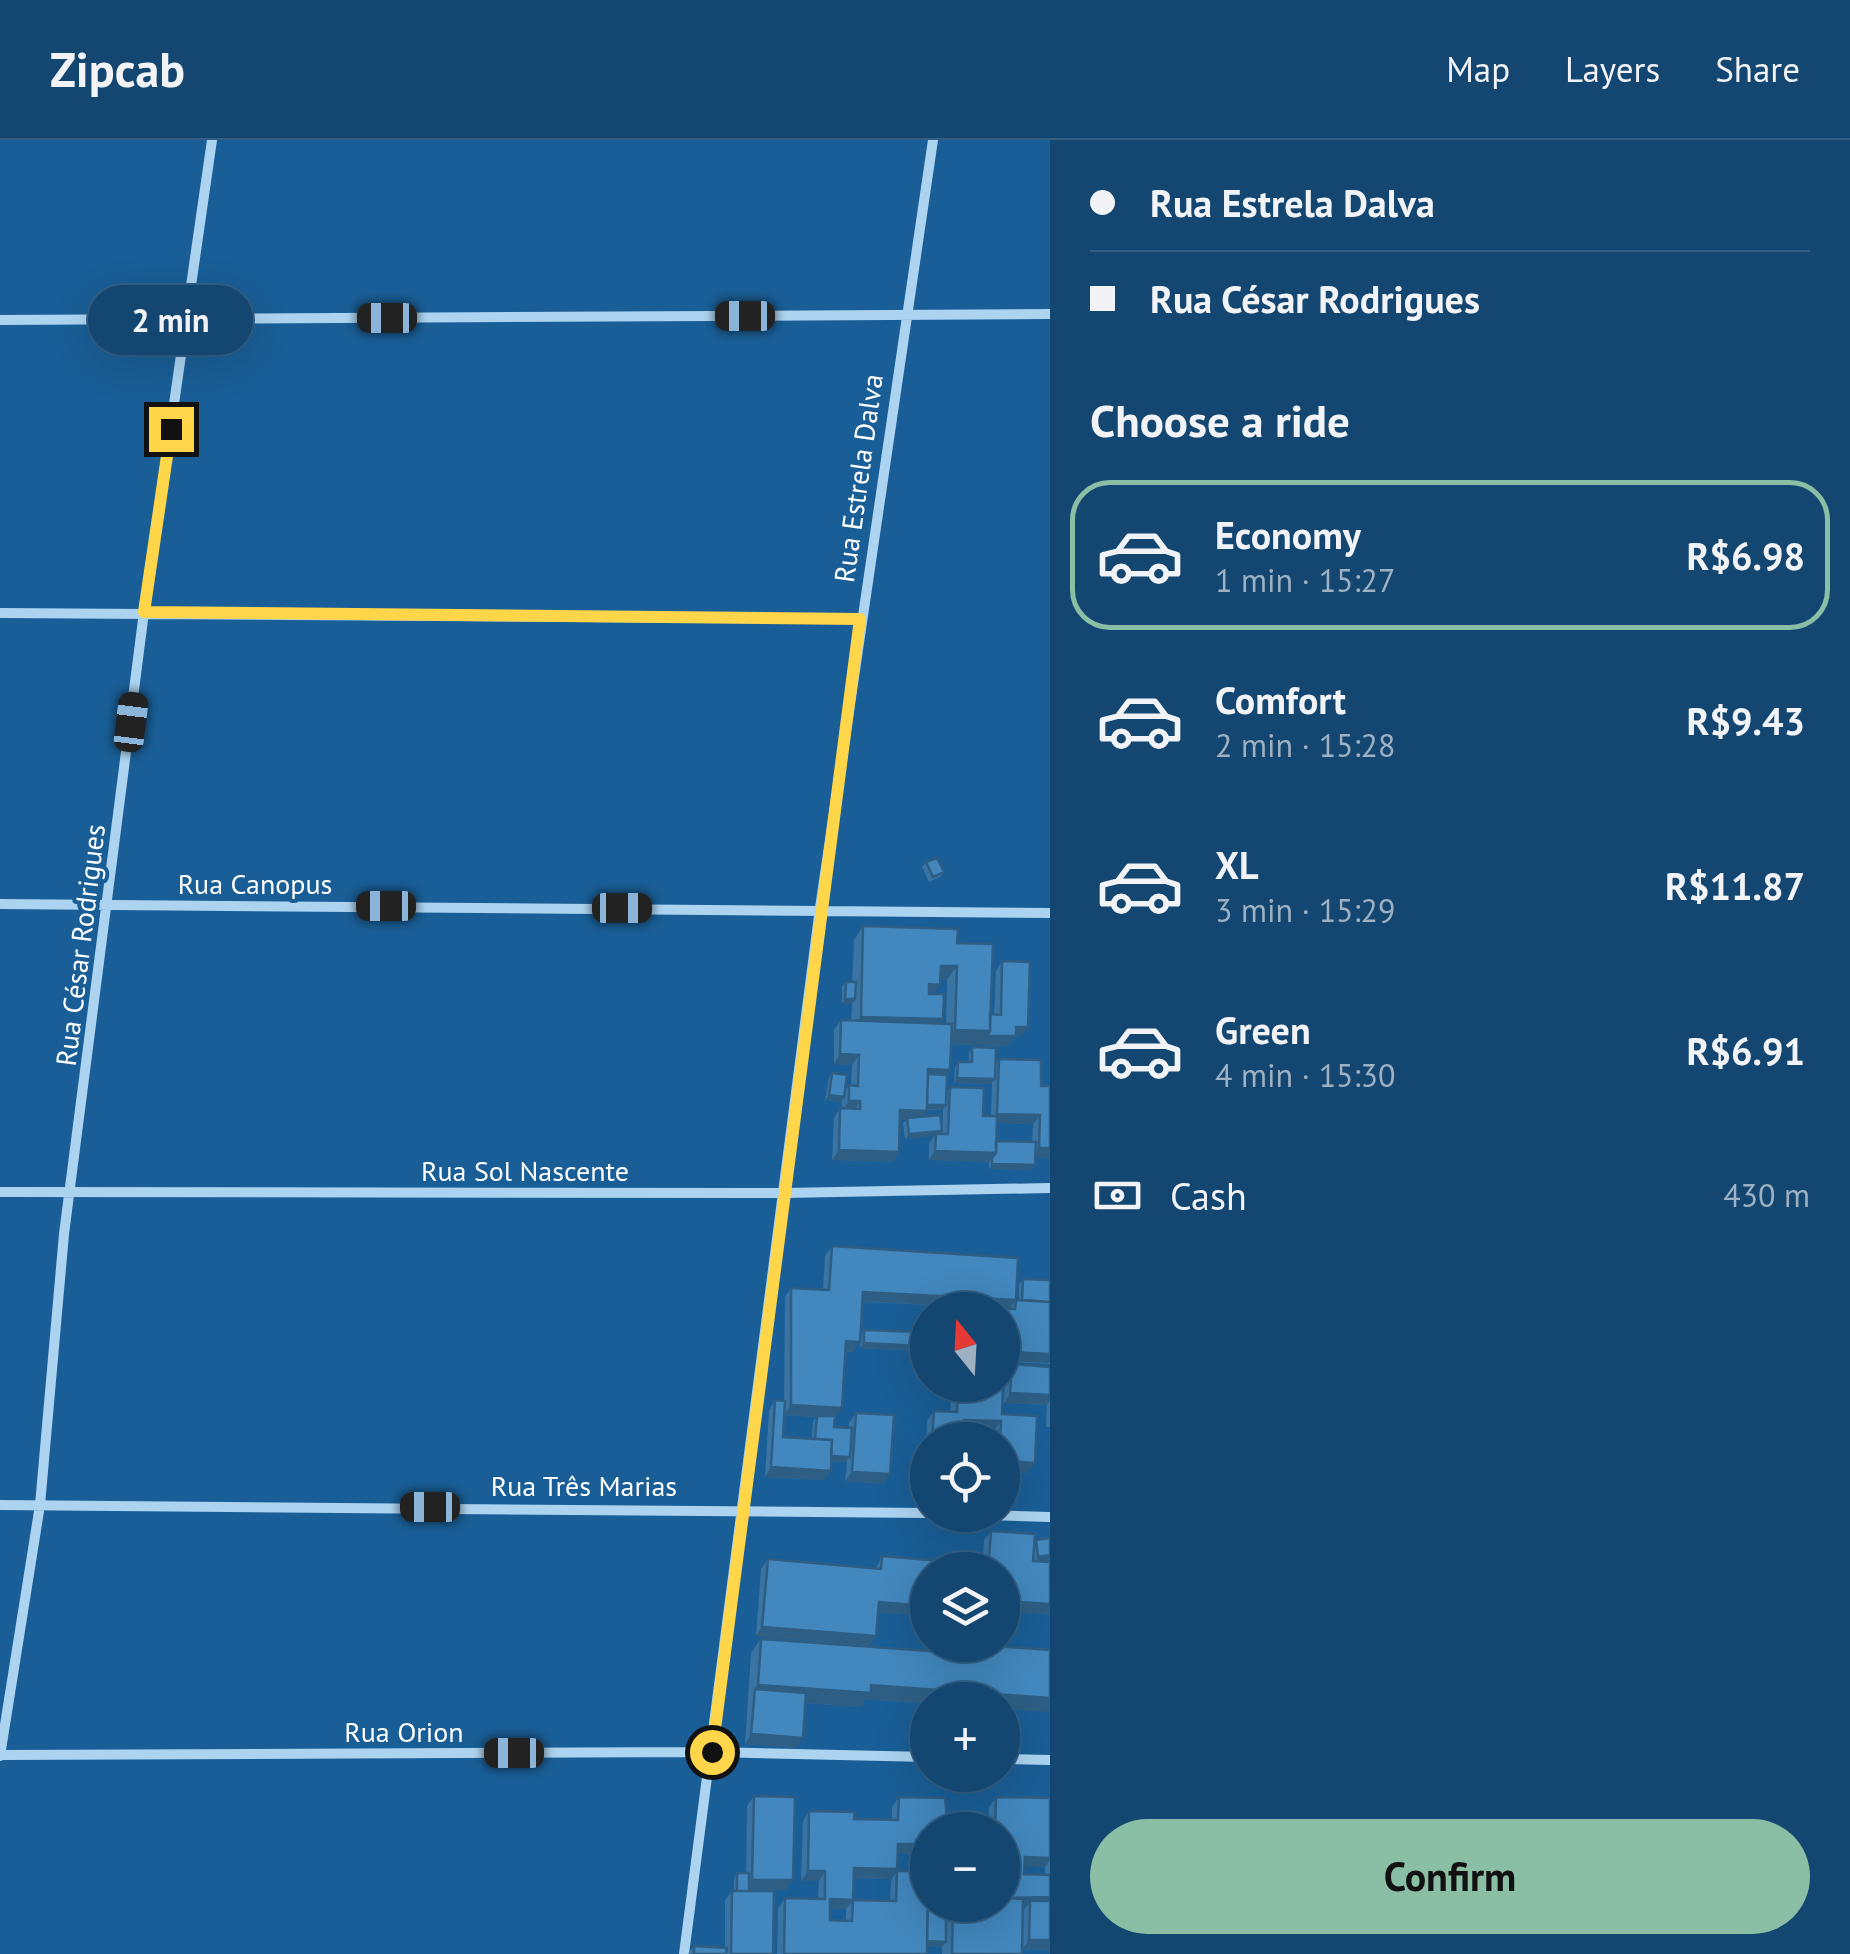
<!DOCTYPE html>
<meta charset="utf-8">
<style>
:root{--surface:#134670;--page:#205078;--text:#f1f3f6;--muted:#9db1c3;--line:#325e83;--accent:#8abfa5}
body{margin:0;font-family:"PT Sans",sans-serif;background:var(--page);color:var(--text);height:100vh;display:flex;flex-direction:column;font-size:38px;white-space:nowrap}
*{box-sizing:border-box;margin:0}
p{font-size:32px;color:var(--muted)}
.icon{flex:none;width:55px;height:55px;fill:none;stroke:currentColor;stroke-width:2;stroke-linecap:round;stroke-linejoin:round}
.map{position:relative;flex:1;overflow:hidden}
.side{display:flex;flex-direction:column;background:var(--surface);width:800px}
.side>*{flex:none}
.top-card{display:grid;align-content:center;height:220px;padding:0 40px;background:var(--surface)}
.needle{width:65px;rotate:342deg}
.tools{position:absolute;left:910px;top:1152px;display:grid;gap:20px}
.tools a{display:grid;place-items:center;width:110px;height:110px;border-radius:50%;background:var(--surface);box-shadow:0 10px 40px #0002,0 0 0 2px var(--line);font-size:50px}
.end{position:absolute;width:45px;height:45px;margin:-22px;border:12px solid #ffd54a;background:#111;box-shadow:0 0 0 5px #111}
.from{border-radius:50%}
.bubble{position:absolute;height:70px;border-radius:35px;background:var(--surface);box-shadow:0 10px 40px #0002,0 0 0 2px var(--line);font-size:32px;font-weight:700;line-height:70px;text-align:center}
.car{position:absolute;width:30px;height:60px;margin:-30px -15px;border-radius:12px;box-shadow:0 0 8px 2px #0007;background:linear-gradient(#222 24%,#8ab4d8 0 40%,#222 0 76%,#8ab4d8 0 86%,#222 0)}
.top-card b{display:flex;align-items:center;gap:35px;height:95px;font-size:38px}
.top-card b+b{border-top:2px solid var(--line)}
.top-card i{width:25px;height:25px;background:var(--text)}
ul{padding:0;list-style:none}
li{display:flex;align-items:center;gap:30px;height:150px;margin:0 20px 15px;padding:0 20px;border:5px solid transparent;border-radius:40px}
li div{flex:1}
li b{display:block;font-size:38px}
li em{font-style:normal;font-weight:700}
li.on{border-color:var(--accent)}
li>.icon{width:90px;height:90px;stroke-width:1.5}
h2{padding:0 40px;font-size:45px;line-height:120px}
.pay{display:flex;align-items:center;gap:25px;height:110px;padding:0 40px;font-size:38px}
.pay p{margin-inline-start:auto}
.button{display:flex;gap:20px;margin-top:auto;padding:20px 40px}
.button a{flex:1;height:115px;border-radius:60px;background:var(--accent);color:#111;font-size:40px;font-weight:700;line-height:115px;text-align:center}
header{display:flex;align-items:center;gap:60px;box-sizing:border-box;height:140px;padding:0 50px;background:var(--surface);border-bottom:2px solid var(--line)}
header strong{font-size:48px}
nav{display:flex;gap:55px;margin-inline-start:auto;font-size:35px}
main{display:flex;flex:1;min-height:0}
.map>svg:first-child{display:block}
</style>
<header>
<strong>Zipcab</strong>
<nav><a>Map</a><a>Layers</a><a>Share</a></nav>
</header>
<main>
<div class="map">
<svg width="1050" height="1814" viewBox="0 0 1050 1814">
<rect width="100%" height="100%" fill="#195e96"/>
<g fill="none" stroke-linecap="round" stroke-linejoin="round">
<path stroke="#acd3f0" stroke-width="10" d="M0,180L1050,174
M0,473L860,479
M0,764L1050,773
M0,1052L785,1053L1050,1048
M0,1365L928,1373
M988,1375L1050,1377
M0,1615L712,1612L928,1617
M0,1616L40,1365L64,1094L144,472L212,0
M1002,1619L1050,1620
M684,1814L820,768L933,0"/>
</g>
<path fill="#3974a3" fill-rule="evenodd" d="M926,722L944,732L940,737L929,742L922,727Z
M863,786L957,803L990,874L994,875L996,831L1002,821L1021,897L1015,896L1009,906L951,904L950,930L947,935L946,952L950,947L983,976H991L992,944L954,943L955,927L958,922H969V912L972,907L996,924L999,919L1041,946H1050V1018H1035L1032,1030L989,1029V1022L929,1020V1004L934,996L905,999L903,983L906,980H900L899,1012L892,1022L832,1020L834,978L840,968H842V960L841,962L825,960L829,938L832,933L845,951L849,945H851L852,925L834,924V890L841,880L851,881L852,864H842V846L846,842H852L854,800ZM941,840H947L946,884H940L934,854ZM927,970H943L942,994H940L923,977ZM997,983L1033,984L1032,1002L996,1001Z
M832,1106L1016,1160H1019V1144L1023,1139L1050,1140V1287H1046L1047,1265L1004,1263L1005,1234H1004L1002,1274L1028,1333L1002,1332V1300H994V1291L963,1289V1297L978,1300H928V1344H924L927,1281L934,1271L950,1272L952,1245H1002V1170L958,1167V1170H932V1165L862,1162L853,1212H846L842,1268L835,1278L834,1287L849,1288V1283L856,1273L890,1334L883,1344L845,1341L847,1322L831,1321L824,1340L765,1337L769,1270L775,1260L784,1261L785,1157L791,1148L823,1150L825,1116ZM1012,1222L1050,1224V1227L1012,1224ZM784,1275L816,1277L813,1281L812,1298L783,1297Z
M925,1179H928V1230L916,1229L917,1211L860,1208L861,1195L864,1190L918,1192V1189Z
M991,1391L1034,1403L1036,1400L1050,1398V1420L928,1430V1476L878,1472L869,1506L756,1496L761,1429L768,1419L876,1428L882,1416L948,1421L953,1414L983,1417L984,1400Z
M761,1499L936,1512L941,1505H980L928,1560V1564L866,1559L861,1567L805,1563L796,1608L745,1604L751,1513Z
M754,1656L793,1740L786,1750L749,1749L773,1814H688L694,1806L725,1808V1760L732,1751H734V1738L737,1733H746L747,1666Z
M899,1657L928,1690V1714L898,1713L890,1739L853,1738V1760H890L891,1740L897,1731L928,1765H1002V1690H989V1667L996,1657L1050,1658V1810L1022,1809L1023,1770L1026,1767L1023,1766L1022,1814H942V1807L927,1806V1814H777L778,1768L785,1758L818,1759L819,1741H801L803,1681L809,1671L854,1679L892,1680V1667ZM1024,1727H1045V1735L1024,1734ZM830,1769H846V1781L830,1780Z"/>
<path fill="#2e5e84" d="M941,826H957L947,840H931Z
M929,844L940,845L931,859L919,858Z
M845,859H855L852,864H842Z
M861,877L943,879L933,893L851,891Z
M1016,887H1028L1021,897L1015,896L1009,906L945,904L955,890Z
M840,914L859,915L852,925L834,924Z
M928,929L950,930L944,940L925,939Z
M957,938L995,939L991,944L954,943Z
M829,955L844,957L841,962L825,960Z
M849,961H860L854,971H842Z
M924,964L946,965L943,970L920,969Z
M900,970L927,971L920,981L893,979Z
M997,974L1040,975L1033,984L990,983Z
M942,991L938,996L905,999L909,994Z
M1039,1008H1050V1018H1032Z
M839,1010L899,1012L892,1022L832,1020Z
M935,1011L996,1013L989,1022L929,1020Z
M992,1024L1035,1025L1032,1030L989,1029Z
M863,1152L1016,1160L1009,1169L935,1165L936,1161L932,1165L856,1161Z
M846,1201L860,1202L853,1212L839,1211Z
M864,1203L920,1206L917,1211L860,1208Z
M1013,1212L1050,1214V1223L1006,1221Z
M923,1220H928V1230L916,1229Z
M1004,1224H1012L1005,1234H1002Z
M1010,1253L1050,1255V1262L1047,1265L1004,1263Z
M791,1265L842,1268L835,1278L784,1275Z
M964,1280L1001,1281L994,1291L957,1289Z
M828,1316L850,1317L846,1322L825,1321Z
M1002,1321L1035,1323L1028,1333L1002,1332Z
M771,1327L831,1331L824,1340L765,1337Z
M852,1332L890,1334L883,1344L845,1341Z
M1050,1415V1420L1035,1422L1038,1417Z
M1002,1461L1050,1464V1475L1002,1471Z
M879,1462L928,1466V1476L872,1472Z
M762,1487L876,1496L869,1506L756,1496Z
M758,1545H871L1050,1558V1572L1002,1569V1560H928V1564L866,1559L861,1567L754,1559L755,1549Z
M751,1594L803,1598L796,1608L745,1604Z
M898,1704H928V1714L891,1713Z
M1025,1717L1050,1718V1720L1045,1727H1018Z
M854,1728L897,1729L890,1739L847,1738Z
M808,1731H825L819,1741H801Z
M752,1740H793L786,1750L746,1749Z
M1024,1757H1050V1767L1030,1761L1026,1767L1017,1766Z
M830,1759L853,1760L846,1769H823Z
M1029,1800H1050V1810L1022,1809Z
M924,1801L946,1802L942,1807L921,1806Z"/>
<path fill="#4287bd" stroke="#2e5e84" stroke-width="2.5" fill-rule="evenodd" d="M937,718L944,732L933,737L926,722Z
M863,786L958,789L957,803L993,804L990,891L955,890L957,826H941L940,845L929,844V854H944L943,879L861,877Z
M1002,821L1030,822L1028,887H1016V896H987L990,891V874L1001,875Z
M846,842H856L855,859H845Z
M841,880L952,884L950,930L928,929L927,971L900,970L899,1012L839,1010L840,968L860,969V961H849V945L858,946L859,915L840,914Z
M972,907L996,908L995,939L957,938L958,922H972Z
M999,919L1041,920V946H1050V1008H1039L1040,975L997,974Z
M832,933L847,935L844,957L829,955Z
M928,934L947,935L946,965H927Z
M950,947L984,948L983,976H997L996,1013L935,1011L936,994H948Z
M940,975L942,991L909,994L907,978Z
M996,1001L1036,1002L1035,1025L992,1024V1018L996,1013Z
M832,1106L1018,1118L1016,1160L863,1152L860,1202L846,1201L842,1268L791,1265V1148L829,1150Z
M1023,1139L1050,1140V1162L1022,1160Z
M1016,1160L1050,1162V1214L1013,1212L1012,1224L1050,1227V1255L1010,1253L1012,1224H1004L1002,1274L1037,1276L1035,1323L1002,1321V1300H1000L1001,1281L964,1280L962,1300H932L934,1271L957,1272L958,1245H1002V1170H990V1168L1015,1169Z
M936,1161L959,1162L958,1170H935Z
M925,1179H928V1220H923Z
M864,1190L921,1192L920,1206L864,1203Z
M775,1260L785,1261L783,1297L832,1300L831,1331L771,1327Z
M856,1273L894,1275L890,1334L852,1332Z
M817,1276H835L834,1287L852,1288L850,1317L831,1316L832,1300L815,1299Z
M963,1297L978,1298V1300H962Z
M991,1391L1035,1394L1033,1421L1050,1422V1464L1002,1461V1430H928V1466L879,1462L876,1496L762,1487L768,1419L881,1429L882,1416L952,1422L953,1414L989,1417Z
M1050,1398V1415L1038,1417L1036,1400Z
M761,1499L942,1512V1505H980L1050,1510V1558L871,1545V1553L758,1545Z
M755,1549L806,1553L803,1598L751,1594Z
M754,1656L795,1657L793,1740H752Z
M899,1657L945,1658L948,1690H928V1704H898L897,1729L854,1728L853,1760L896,1761L897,1731H928L927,1814H784L785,1758L825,1759V1731H808L809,1671L855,1672L854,1679L898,1680ZM830,1759L853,1760L852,1781L830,1780Z
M996,1657L1050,1658V1718L1025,1717L1024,1734L1050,1735V1757L1002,1758V1690H995Z
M737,1733H749V1751H737Z
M732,1751H774L773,1814H731Z
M1002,1758L1023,1759L1022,1814H952L953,1765H1002Z
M1030,1761H1050V1800H1029Z
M928,1766H946V1802L927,1801Z
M694,1806L727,1808L726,1814H694Z"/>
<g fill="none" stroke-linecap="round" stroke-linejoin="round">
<path stroke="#ffd54a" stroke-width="12" d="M171,289L144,472L860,479L712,1612"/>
</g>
<g text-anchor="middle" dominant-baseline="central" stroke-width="8" stroke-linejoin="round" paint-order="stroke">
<g font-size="28" fill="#fff" stroke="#195e96">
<text transform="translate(858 338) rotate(-82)">Rua Estrela Dalva</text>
<text x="255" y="743">Rua Canopus</text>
<text transform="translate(80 805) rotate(-83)">Rua César Rodrigues</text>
<text x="525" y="1030">Rua Sol Nascente</text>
<text x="584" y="1345">Rua Três Marias</text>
<text x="404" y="1591">Rua Orion</text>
</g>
</g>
</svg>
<div class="tools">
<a><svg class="needle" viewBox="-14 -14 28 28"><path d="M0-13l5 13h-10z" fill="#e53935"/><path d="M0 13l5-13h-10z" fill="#9db1c3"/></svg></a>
<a><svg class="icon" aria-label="locate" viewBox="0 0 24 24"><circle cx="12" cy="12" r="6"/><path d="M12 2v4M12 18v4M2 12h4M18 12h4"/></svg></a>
<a><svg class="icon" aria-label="layers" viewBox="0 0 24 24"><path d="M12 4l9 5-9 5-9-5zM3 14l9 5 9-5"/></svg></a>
<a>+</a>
<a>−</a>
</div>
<i class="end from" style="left:712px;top:1612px"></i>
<i class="end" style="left:171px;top:289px"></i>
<div class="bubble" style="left:88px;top:145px;width:165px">2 min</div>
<i class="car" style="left:745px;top:176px;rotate:270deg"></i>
<i class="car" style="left:387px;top:178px;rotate:270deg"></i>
<i class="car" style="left:131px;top:582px;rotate:7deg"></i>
<i class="car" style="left:386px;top:766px;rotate:270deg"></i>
<i class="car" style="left:622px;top:768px;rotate:90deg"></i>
<i class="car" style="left:430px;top:1367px;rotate:270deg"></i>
<i class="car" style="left:514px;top:1613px;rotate:270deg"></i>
</div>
<section class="side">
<div class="top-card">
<b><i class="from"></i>Rua Estrela Dalva</b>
<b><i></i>Rua César Rodrigues</b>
</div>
<h2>Choose a ride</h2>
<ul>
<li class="on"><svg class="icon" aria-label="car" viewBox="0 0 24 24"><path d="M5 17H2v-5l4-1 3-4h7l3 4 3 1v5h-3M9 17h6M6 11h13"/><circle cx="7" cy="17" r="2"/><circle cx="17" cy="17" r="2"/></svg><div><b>Economy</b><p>1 min · 15:27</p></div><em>R$6.98</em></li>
<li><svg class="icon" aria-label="car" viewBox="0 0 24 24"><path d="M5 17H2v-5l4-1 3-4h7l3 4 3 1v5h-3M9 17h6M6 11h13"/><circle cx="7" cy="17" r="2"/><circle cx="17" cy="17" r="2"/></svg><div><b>Comfort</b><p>2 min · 15:28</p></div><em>R$9.43</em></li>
<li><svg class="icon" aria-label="car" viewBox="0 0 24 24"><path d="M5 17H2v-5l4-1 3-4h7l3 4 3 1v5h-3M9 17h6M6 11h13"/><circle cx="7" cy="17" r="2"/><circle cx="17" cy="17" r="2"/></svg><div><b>XL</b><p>3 min · 15:29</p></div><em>R$11.87</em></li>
<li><svg class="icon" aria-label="car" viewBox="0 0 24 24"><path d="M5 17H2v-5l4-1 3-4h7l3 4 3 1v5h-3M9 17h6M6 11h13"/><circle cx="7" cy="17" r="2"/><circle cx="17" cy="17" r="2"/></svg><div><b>Green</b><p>4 min · 15:30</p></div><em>R$6.91</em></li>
</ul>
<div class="pay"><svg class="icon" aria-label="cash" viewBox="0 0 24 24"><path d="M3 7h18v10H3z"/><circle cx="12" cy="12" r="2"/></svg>Cash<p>430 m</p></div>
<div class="button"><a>Confirm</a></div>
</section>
</main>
